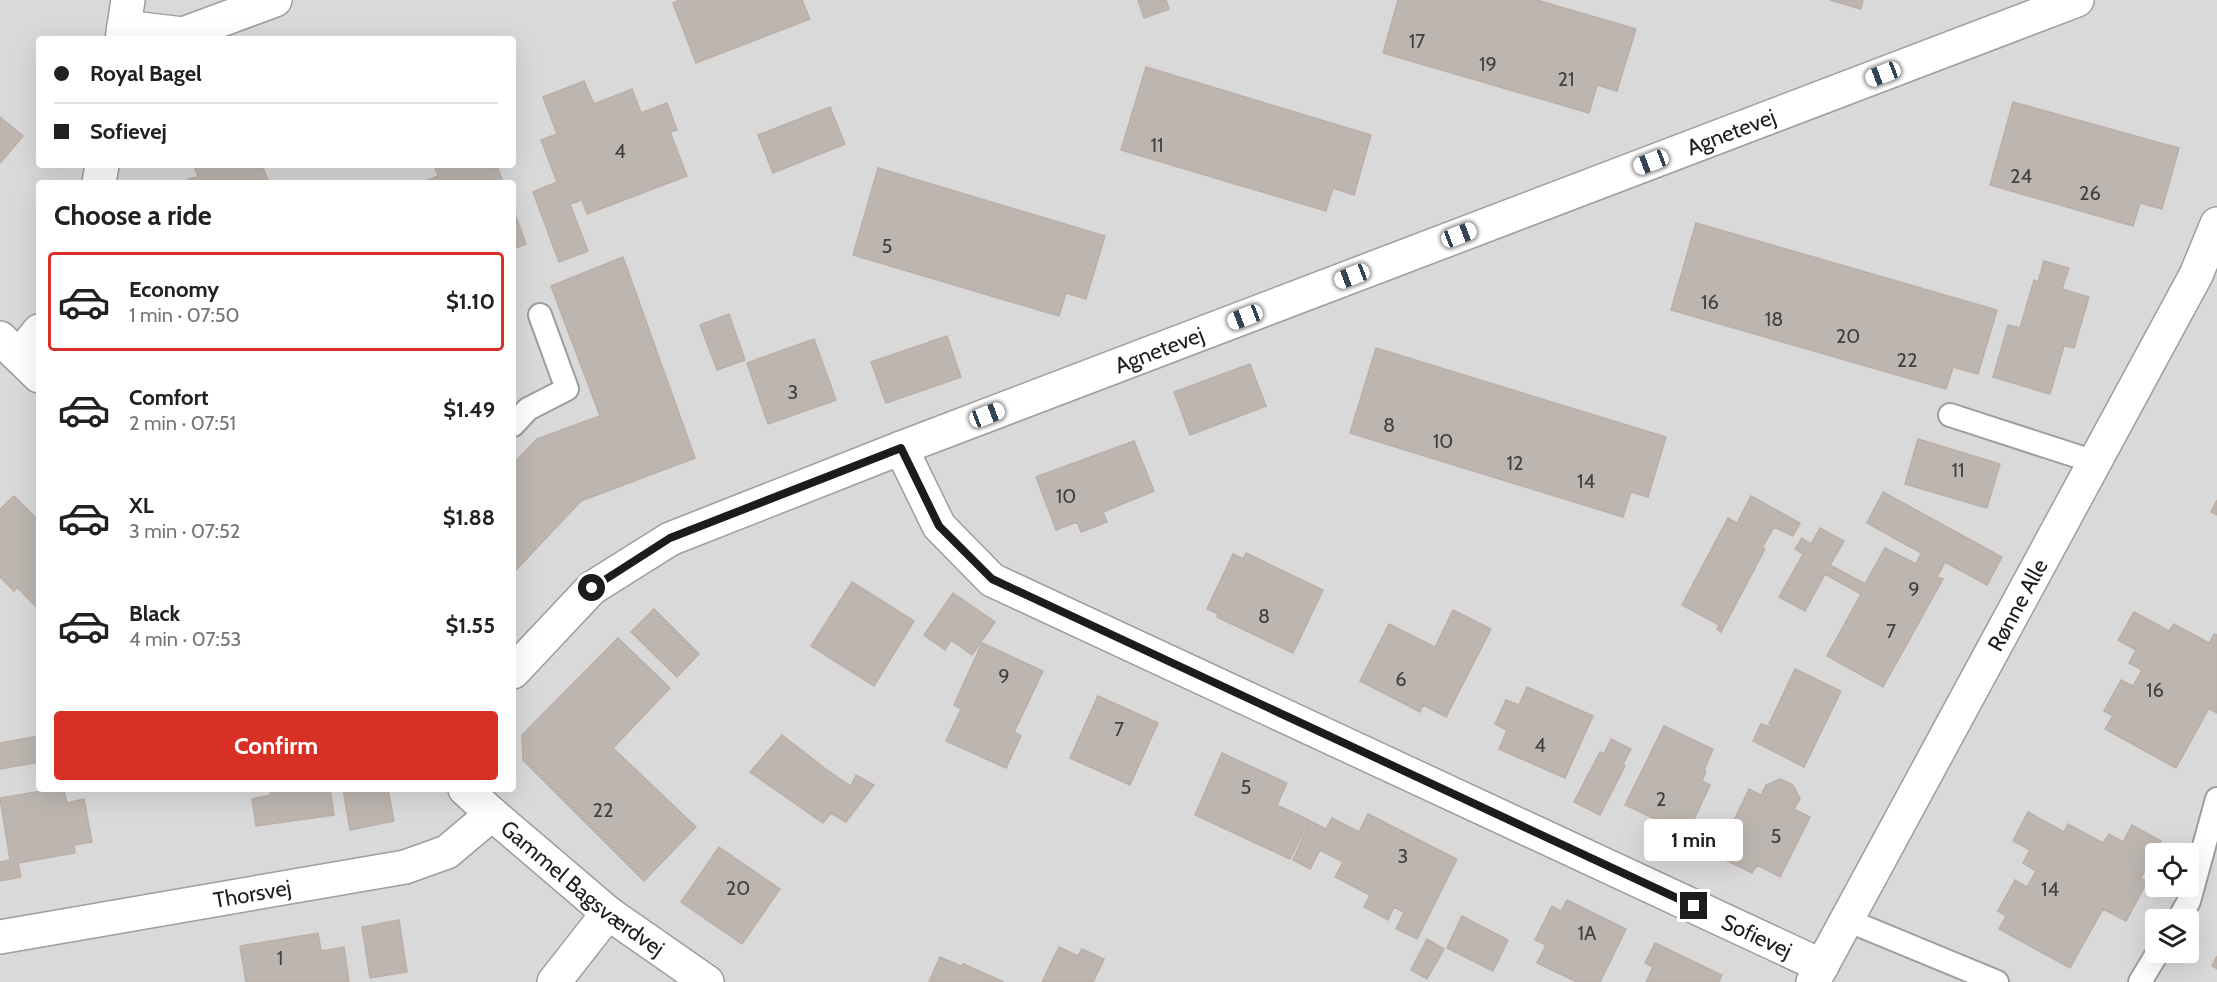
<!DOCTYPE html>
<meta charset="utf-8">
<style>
:root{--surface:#fff;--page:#f6f6f6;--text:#202124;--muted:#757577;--line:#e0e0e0;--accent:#d93025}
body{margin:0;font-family:Cabin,sans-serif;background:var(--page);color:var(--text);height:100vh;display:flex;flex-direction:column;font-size:22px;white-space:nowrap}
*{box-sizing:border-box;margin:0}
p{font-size:20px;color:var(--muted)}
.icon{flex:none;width:33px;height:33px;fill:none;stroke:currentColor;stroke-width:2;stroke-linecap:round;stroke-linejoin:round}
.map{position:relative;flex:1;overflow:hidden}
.side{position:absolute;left:36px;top:180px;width:480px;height:612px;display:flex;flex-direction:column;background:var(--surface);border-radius:6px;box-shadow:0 6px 24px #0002}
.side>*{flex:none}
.hud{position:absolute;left:36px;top:36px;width:480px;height:132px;border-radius:6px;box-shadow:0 6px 24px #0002;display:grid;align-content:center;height:132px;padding:0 18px;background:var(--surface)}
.fabs{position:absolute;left:2145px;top:843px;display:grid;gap:12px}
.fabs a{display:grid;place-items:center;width:54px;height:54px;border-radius:6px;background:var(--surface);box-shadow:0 6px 24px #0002;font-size:30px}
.end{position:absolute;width:27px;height:27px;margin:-14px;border:8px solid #1c1c1c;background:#fff;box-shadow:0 0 0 3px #fff}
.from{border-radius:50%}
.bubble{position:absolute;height:42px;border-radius:6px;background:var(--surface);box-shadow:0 6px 24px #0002;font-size:20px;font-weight:700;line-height:42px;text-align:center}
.car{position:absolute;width:18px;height:36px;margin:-18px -9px;border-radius:8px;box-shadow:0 0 4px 2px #0007;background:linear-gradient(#fff 24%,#345 0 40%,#fff 0 76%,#345 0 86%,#fff 0)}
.hud b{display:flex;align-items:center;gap:21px;height:57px;font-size:22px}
.hud b+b{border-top:2px solid var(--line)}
.hud i{width:15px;height:15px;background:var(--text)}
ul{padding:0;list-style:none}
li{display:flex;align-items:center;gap:18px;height:99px;margin:0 12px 9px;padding:0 6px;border:3px solid transparent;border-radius:6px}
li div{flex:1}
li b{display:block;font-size:22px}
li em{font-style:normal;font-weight:700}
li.selected{border-color:var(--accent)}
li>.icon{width:54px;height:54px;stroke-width:1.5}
h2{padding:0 18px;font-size:27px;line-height:72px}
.cta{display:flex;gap:12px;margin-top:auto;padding:12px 18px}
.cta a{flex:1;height:69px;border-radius:6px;background:var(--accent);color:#fff;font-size:24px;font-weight:700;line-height:69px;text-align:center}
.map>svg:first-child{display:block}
</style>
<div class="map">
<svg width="2217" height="982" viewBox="0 0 2217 982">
<rect width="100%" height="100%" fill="#ece9e3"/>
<path fill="#dad9d9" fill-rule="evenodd" d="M0,0H2217V982H0ZM39,39H513V165H39ZM39,183H513V789H39ZM2156,854H2188V886H2156ZM2156,920H2188V952H2156Z"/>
<path fill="#bcb5b0" stroke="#bcafa7" stroke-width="1.5" d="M681,0H802L810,19L696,63L673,3Z
M1138,0H1166L1169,9L1144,18Z
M1398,0H1537L1636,29L1617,91L1597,85L1589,113L1383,53Z
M1830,0H1863L1861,9Z
M1146,67L1371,135L1354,195L1333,188L1326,211L1121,150Z
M584,81L594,104L632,89L641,113L667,103L677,130L670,132L687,176L587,214L582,200L570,204L588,251L559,262L533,192L557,182L541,140L557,134L543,97Z
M2013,102L2179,148L2162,209L2140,203L2133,226L1990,185Z
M830,107L845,144L773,173L758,135Z
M0,117L23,136L0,163Z
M194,165H262L269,183H190L188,179L198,177Z
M434,165H497L503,183H421L438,176Z
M878,168L1105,236L1086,299L1066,293L1059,316L853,255Z
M513,208L526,244L513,249Z
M1696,223L1997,310L1978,374L1953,367L1946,389L1671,310Z
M623,257L695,458L581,501L513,573V464L537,439L600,416L551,286Z
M2044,261L2069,268L2062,289L2089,297L2074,348L2064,346L2050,394L1993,377L2008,325L2020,328L2034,280L2038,282Z
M729,314L745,360L717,370L700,325Z
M947,336L961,377L886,403L871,362Z
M814,339L836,400L768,424L747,363Z
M1376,348L1666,437L1648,497L1631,492L1623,517L1350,433Z
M1250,364L1266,406L1190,435L1174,392Z
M1918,439L2000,464L1987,508L1905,484Z
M1134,441L1154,491L1103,512L1107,522L1081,532L1077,522L1056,530L1036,477Z
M1883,492L2002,557L1987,585L1945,562L1937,577L1943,579L1883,687L1827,656L1861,594L1825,574L1805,611L1779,597L1803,554L1795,549L1802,538L1811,544L1820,528L1844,541L1830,565L1865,584L1885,548L1916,564L1921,553L1867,523Z
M14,496L39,521V610L17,587L14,591L0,577V509Z
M1751,496L1800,523L1793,536L1774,527L1762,548L1765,549L1721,632L1717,629L1719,625L1682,605L1728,518L1737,523Z
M2217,500V515L2211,512Z
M1246,553L1323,590L1293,653L1217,617L1218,614L1207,609L1233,554L1243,559Z
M852,582L914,621L874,686L811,646Z
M953,593L995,622L972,655L951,640L945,650L924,635Z
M654,609L699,654L677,677L631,632Z
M1453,610L1491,629L1446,717L1423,705L1420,712L1360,681L1389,624L1435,647Z
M2134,612L2169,631L2174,624L2209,643L2214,634L2217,635V713L2209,708L2176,768L2105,729L2113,716L2104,711L2121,680L2133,686L2142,670L2129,663L2136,650L2118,640Z
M618,638L670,688L613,748L696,827L644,881L523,760L522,735Z
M982,643L1043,671L1014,732L1021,736L1006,768L946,741L961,709L954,705Z
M1795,669L1841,691L1804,767L1753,741L1761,724L1770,727L1772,725L1769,724Z
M1527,687L1593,716L1565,778L1499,749L1507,730L1495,724L1506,700L1519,705Z
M1098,696L1158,723L1130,785L1070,758Z
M1664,726L1713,749L1704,770L1706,771L1702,781L1710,785L1687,834L1625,805Z
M782,735L827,770L851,786L856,775L874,785L846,822L831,813L823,823L750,772Z
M39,736V762L0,769V743Z
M1611,739L1631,749L1623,764L1625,766L1600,815L1574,802L1600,752L1604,754Z
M1222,753L1287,783L1277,805L1309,820L1290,859L1195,815Z
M1780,779L1793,785L1800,799L1794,809L1810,817L1780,877L1757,865L1752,873L1719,857L1722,850L1720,849L1749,789L1761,795L1766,785Z
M41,789H64L67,803L84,799L92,842L74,845L75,853L18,863L21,877L0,881V862L10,860L0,798L42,791Z
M270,789H330L334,815L256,826L252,799L271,795Z
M343,789H388L394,821L350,830Z
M2028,812L2064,832L2068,824L2103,843L2109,834L2123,842L2132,825L2161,841L2141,878L2147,882L2126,921L2103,909L2070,968L1999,929L2006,916L1998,911L2015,880L2027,887L2036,871L2023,863L2030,850L2013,841Z
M1368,814L1457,859L1417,939L1396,929L1404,912L1394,907L1388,920L1364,907L1370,895L1335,877L1343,862L1320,850L1310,869L1293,860L1310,821L1326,829L1332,818L1359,832Z
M719,847L780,889L742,944L681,902Z
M1567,900L1626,929L1600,982H1577L1537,963L1546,945L1535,940L1552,906L1561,911Z
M1462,916L1508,940L1493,971L1447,948Z
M399,920L407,972L370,978L362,927Z
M318,933L321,951L344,947L349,982H246L240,946Z
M1427,939L1444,949L1427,979L1411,970Z
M1655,943L1722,975L1719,982H1646L1653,967L1645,963Z
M1059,947L1078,956L1082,949L1104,959L1093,982H1042Z
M2217,956V969L2212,966Z
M940,957L961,966L963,964L1004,982H929Z"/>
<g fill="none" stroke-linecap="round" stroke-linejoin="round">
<defs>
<path id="lane" d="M1950,415L2095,462
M513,425L528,409L567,389L540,315
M1847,920L1997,982
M2178,920L2189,901L2217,799
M2140,982L2158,952"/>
<g id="street">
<path d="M124,27L183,34L275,0"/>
<path d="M122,39L128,0"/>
<path d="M99,183L102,165"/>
<path d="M0,338L39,376"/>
<path d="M19,356L39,331"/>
<path id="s1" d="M901,448L939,526L992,580L1822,966"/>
<path id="s2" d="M513,672L592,588L670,539L901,448L2077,0"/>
<path id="s3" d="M465,789L492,814L608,913L707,982"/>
<path id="s4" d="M0,937L405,867L447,852L492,814"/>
<path d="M554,982L608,913"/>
<path id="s5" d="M1813,982L2196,275L2217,224"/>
</g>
</defs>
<use href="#lane" stroke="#9d9d9d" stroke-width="26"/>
<use href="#street" stroke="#9d9d9d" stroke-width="36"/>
<use href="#lane" stroke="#fff" stroke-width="22"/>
<use href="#street" stroke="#fff" stroke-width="33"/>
</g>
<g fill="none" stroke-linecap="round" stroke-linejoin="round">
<path stroke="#1c1c1c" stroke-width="8" d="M592,588L670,538L901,448L939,526L992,579L1694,906"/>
</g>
<g text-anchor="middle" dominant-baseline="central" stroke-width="6" stroke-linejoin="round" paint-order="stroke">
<g font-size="20" fill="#444241">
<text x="1417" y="41">17</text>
<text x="1488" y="64">19</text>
<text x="1566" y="79">21</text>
<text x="1157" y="145">11</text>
<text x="620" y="151">4</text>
<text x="2021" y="176">24</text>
<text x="2090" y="193">26</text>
<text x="887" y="246">5</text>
<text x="1710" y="302">16</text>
<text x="1774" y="319">18</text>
<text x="1848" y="336">20</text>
<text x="1907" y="360">22</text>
<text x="793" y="392">3</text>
<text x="1389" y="425">8</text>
<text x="1443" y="441">10</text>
<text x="1515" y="463">12</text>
<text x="1958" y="470">11</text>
<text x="1586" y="481">14</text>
<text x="1066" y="496">10</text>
<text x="1914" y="589">9</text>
<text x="1264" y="616">8</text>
<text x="1891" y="631">7</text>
<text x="1004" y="676">9</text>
<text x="1401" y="679">6</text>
<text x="2155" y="690">16</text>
<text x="1119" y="729">7</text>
<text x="1540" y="745">4</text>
<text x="1246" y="787">5</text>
<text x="1661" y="799">2</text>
<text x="603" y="810">22</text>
<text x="1776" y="836">5</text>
<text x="1403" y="856">3</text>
<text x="738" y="888">20</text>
<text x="2050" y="889">14</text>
<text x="1587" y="933">1A</text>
<text x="280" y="958">1</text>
</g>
<g font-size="22" fill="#1c1c1c" stroke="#fff">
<text stroke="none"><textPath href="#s2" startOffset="1344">Agnetevej</textPath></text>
<text stroke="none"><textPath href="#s2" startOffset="732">Agnetevej</textPath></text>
<text stroke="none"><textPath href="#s5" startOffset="429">Rønne Alle</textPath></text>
<text stroke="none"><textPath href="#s3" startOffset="154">Gammel Bagsværdvej</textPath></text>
<text stroke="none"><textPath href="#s4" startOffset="256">Thorsvej</textPath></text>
<text stroke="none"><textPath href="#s1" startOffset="1006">Sofievej</textPath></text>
</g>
</g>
</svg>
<div class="fabs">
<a><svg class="icon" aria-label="locate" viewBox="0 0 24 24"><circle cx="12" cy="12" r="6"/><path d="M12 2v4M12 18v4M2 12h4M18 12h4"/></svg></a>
<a><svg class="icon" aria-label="layers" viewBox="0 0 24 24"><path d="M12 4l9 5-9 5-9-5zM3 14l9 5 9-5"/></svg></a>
</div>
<i class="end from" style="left:592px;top:588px"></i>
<i class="end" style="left:1694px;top:906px"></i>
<div class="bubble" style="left:1644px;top:819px;width:99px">1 min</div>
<i class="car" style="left:1883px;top:74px;rotate:249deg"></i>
<i class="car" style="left:1651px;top:162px;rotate:249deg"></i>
<i class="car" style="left:1459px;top:235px;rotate:69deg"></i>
<i class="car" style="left:1352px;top:276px;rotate:249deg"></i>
<i class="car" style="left:1245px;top:317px;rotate:249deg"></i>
<i class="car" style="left:987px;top:415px;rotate:69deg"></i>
<div class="hud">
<b><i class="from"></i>Royal Bagel</b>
<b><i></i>Sofievej</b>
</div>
<section class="side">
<h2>Choose a ride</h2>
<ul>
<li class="selected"><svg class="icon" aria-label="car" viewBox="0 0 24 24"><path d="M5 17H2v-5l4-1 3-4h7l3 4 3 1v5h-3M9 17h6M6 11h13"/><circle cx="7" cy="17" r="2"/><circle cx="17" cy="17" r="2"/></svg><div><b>Economy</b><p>1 min · 07:50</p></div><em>$1.10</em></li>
<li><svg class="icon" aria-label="car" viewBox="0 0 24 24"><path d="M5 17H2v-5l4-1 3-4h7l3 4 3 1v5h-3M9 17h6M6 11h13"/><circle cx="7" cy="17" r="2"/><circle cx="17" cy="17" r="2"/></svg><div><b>Comfort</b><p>2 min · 07:51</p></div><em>$1.49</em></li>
<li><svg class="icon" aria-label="car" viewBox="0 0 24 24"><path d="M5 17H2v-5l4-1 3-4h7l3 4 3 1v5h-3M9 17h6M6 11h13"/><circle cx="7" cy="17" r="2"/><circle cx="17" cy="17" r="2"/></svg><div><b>XL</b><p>3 min · 07:52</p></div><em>$1.88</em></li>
<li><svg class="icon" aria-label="car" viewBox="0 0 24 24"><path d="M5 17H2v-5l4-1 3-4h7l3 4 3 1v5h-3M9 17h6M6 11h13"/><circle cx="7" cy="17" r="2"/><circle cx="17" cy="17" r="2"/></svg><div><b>Black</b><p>4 min · 07:53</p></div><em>$1.55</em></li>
</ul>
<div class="cta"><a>Confirm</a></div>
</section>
</div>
